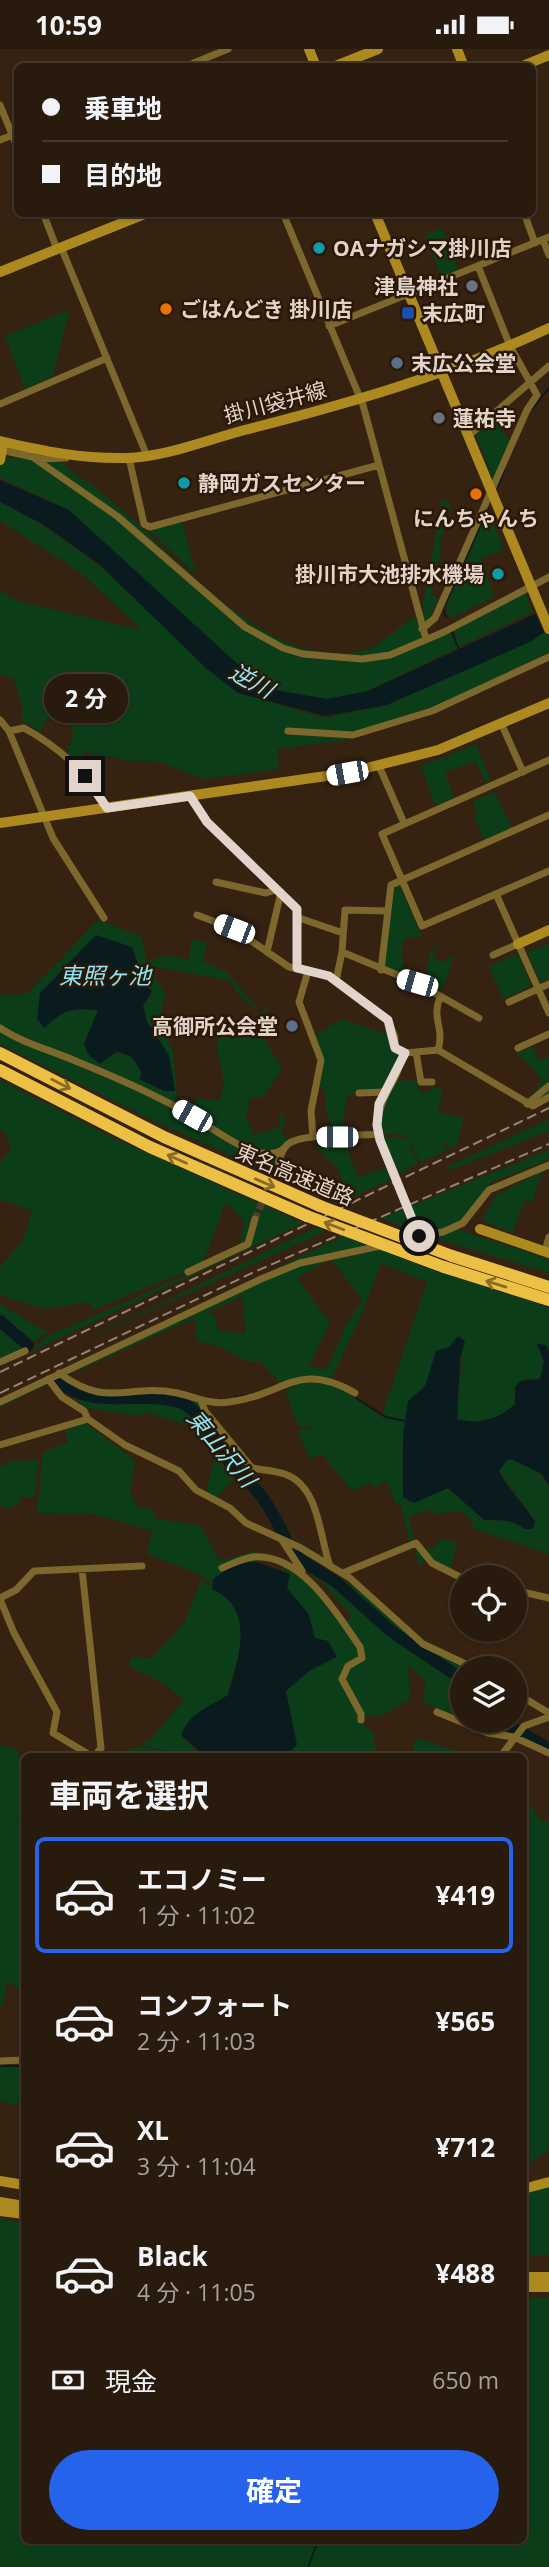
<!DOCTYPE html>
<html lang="ja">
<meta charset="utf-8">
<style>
:root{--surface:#281a0d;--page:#34271b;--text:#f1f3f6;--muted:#a5a19d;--line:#44382e;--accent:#2563eb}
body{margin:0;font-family:"Open Sans","Noto Sans JP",sans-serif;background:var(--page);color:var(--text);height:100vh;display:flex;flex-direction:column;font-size:26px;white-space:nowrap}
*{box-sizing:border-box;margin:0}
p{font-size:23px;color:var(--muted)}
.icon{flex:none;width:38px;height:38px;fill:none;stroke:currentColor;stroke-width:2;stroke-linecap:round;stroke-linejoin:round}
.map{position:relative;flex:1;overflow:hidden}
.sheet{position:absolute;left:21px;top:1704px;width:506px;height:791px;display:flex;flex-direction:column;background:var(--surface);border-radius:10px;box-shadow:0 2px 5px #0004,0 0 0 2px var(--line)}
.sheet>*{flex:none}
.top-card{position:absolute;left:14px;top:14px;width:522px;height:154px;border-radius:10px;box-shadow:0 2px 5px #0004,0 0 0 2px var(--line);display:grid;align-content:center;height:154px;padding:0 28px;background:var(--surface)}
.controls{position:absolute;left:450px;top:1516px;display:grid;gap:14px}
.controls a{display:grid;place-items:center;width:77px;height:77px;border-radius:50%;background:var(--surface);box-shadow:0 2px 5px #0004,0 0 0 2px var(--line);font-size:35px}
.end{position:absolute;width:32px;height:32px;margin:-16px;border:9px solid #e2d4ca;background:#111;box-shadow:0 0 0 4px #111}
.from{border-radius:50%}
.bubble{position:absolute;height:49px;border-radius:24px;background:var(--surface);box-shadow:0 2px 5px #0004,0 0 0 2px var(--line);font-size:23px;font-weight:700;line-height:49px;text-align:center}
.car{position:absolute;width:21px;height:42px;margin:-21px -10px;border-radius:9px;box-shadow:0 0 5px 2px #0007;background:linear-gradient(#fff 24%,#345 0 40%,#fff 0 76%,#345 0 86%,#fff 0)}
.top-card b{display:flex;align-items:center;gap:24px;height:66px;font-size:26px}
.top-card b+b{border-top:2px solid var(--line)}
.top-card i{width:18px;height:18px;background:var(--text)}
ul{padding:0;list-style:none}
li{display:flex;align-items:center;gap:21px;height:116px;margin:0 14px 10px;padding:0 14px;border:4px solid transparent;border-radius:10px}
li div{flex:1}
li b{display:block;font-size:26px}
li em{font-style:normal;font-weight:700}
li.on{border-color:var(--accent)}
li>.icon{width:63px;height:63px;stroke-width:1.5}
h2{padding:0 28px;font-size:32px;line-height:84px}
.pay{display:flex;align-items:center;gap:18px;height:77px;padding:0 28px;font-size:26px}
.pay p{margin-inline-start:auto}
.cta{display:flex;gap:14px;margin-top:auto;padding:14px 28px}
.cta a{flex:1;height:80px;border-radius:42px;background:var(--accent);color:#fff;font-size:28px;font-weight:700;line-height:80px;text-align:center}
.status{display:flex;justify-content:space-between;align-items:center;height:49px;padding:0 35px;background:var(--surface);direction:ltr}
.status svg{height:19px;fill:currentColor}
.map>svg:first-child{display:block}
</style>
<div class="status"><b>10:59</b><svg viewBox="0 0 49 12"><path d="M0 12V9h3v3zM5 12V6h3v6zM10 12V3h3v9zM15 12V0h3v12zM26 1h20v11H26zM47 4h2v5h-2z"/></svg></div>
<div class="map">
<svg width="549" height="2518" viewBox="0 0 549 2518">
<rect width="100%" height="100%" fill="#352211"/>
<path fill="#0c3d19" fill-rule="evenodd" d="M442,179L459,220L441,227L425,186Z
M69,261L53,327L25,340L5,287Z
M492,369L510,392L493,430L475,384Z
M8,408L65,414L67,420C155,468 249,626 363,602C376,600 402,575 416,567L424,590L392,607L450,583L455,592L457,590L453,582L524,539L532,563L368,642L327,650L279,641L242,620L65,459L0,429V410Z
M442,450L450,455L439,499L442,501L431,544L438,550L428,573L423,571V556Z
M0,453L35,471L97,515L237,643L324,669L387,656L549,582V603L432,662L352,683L345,691L277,700L279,720L203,730L157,712H132L84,703L81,713H76L73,703L74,713L66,699L72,694L73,683L68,674L47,670L40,683L21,671L23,659L13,629L0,626V542L17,552L142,581L80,523L0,472Z
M488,462L504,500L481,509L494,548L450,570L446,558Z
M182,473L196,525L149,481Z
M476,695L491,731L485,733L476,712L445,723L454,749L435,756L421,717Z
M495,743L512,779L484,791L474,768L478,766L473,752Z
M399,836L422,887L403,890L402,909L406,925L403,927L383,918L395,839Z
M98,871L141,887L147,913L165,906L195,912L189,910L192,890L207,894L203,912L228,924L260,963L241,949L229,931L148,917L165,945L159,972L173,1001L177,1048L174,1049L192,1062L196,1051H220C229,1022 215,1014 218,990L246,979L268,958L263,989L282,1020L262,1049L250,1048L246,1068L254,1086L279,1078L281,1063L285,1071L281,1083L290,1093L260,1106L275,1108L331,1151L347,1140C343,1134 339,1123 338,1121C331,1109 317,1108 316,1089L345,1090L352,1114L346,1117L353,1115L358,1128L386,1119L392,1130L338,1155L152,1071L0,995V941L1,946L27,945ZM132,898L141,933L153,943L143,957L147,973L169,1006L139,1030L142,1024L132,1008L84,995L99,961C67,959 68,960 43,979Z
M443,894L434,900L433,908L444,914L448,908L453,909L442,942L425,933L431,899Z
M549,895V930L540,934L527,903Z
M518,904L531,937L503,950L489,918Z
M343,971L395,988L405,1004L395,1031L418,1032L419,1043H430L432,1038L443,1040L438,1063L464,1069L457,1095L452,1099L446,1096L450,1087L444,1096L438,1091L448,1101L420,1113L406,1086L382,1085L379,1071L387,1043L359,1042L346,1048L343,1081L333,1079L325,1060V1042L318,1036L322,1022L313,987C325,983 331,974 343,971Z
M532,997L539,1012L549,1008V1045L536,1053L530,1050L542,1032L531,1017L516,1005Z
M0,1031L116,1090L303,1174L30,1303L46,1288L191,1224L240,1196L244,1172L226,1153L203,1213L191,1219L188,1209L189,1221L92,1261L91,1253L44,1260L0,1246V1218L23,1191L32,1162L6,1152L0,1153V1115L11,1098L5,1083L0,1082Z
M549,1070V1082L453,1120L445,1119Z
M383,1088H406L418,1114L400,1125Z
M549,1101V1110L490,1134L464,1171L447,1177L549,1210V1224L425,1186L381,1169Z
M543,1122L532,1153L525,1151L512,1184L482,1171L496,1146Z
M317,1178L326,1182L77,1295Z
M344,1187L432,1221L549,1258V1303L546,1296L537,1297L544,1312L540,1330H524L515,1342V1355C498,1371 480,1375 457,1370L462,1303C399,1360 402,1367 403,1448L410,1453L448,1439L487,1472L499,1470L532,1480L533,1469L499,1422L504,1413L511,1410L533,1420L549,1435V1505L472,1479L473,1471L458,1462L432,1465L431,1460L409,1468L415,1495H410L400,1454L396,1455L386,1432L375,1439L372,1433L352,1442L322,1405L310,1410L297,1382L309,1380L313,1386L309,1377L299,1378L285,1342L304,1330L334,1335L383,1369L392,1370L386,1368L383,1363L427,1233L381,1214L360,1269L332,1329L304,1327L280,1334L261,1313H249L220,1298L197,1292L195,1269L63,1328L95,1344L176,1343L201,1351L252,1419L244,1432L221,1414L234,1430L218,1448L206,1444L215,1407L197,1380L147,1363L138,1367L86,1359L54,1332L0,1358V1350ZM334,1209L332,1211L363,1251L342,1281L344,1283L326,1321L309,1317L330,1274L297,1229ZM245,1246L242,1250L246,1285L219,1282L214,1264H207Z
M0,1254L42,1281L51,1280L24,1300L0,1309Z
M83,1374C89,1375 125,1405 135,1411L130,1443L138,1458L152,1460L157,1470L200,1476L220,1512L253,1502L262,1508C257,1514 221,1527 210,1534L204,1527L147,1505L152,1482L171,1487L93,1465L37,1464L43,1403L68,1393L65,1381Z
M38,1411L34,1449H19L20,1455L4,1460L0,1457V1418L11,1412Z
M443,1489L457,1494L450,1524L425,1506L423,1515H418L415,1497L431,1501Z
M295,1501L374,1551L403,1579L436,1602L467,1616L462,1619V1634L453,1665L424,1654L425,1631L408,1616L410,1651L382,1666L363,1668L359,1654L344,1637L347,1646L357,1657L360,1673L373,1683L377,1708H283L297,1696L285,1669L286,1642L309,1622L335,1608L329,1593L315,1589L310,1571L287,1539L289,1525L281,1520L283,1513L303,1523L332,1566L355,1590L343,1575L352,1567L319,1529L316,1531L291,1502Z
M202,1530C209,1537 218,1540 224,1546C255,1576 235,1611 228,1646L215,1654L181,1686L201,1708H104L138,1698L168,1702L140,1696L151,1690L184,1651L166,1636L129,1617L130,1608L152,1609L184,1574Z
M417,1689L449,1700L497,1708H413V1697Z
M0,1697L18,1700L24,1747V1776L15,1770L24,1779V1946L7,1931L3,1956H0Z
M523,1747L544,1774L549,1771V2092L548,2102L523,2118Z
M24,2016V2050C16,2057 9,2057 0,2051V2017Z
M549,2137V2206L523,2208V2140Z
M0,2170L24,2173V2492H523V2249H549V2518H0Z"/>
<path fill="#0a1b1f" d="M0,431L69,461L242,619L279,642L327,650L368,642L535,565L544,583L532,592L387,656L325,667L238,644L207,620L99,515L44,476L0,453Z
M96,886L132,898L142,925L141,933L152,942L143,957L147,973L169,1006L175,1042H164L139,1030L142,1024L132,1008L117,1002L100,1015L88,1005L84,995L98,961C70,959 65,960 44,979L37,970L40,944Z
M458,1287L465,1292L460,1309L457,1370C479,1376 498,1371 515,1355V1338L520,1332L540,1330L544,1312L537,1295L546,1296L549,1303V1437L542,1425L511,1410L507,1411L499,1422C509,1443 524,1454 535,1473L533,1480H524C514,1469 498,1472 484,1471L448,1439L414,1454L403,1448V1386L408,1352L425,1337L436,1302L449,1298Z
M256,1513L290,1525L287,1539L308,1564L315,1589L328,1592L337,1608L309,1622L286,1642L297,1696L283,1708H200L198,1701L181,1686C189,1664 210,1657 228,1646C238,1610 257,1560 212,1540L213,1530L237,1514Z"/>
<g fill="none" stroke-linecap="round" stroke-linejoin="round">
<path stroke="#0a1b1f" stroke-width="2" d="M532,360L549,339
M498,437L505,419
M446,568L443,560L488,459
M452,583L459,601
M235,1348L247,1346
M356,1349L386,1368L405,1372
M184,1354H192
M0,2017H24
M308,2518L318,2492"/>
<path stroke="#0a1b1f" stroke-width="12" d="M0,1272L28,1296
M55,1330C97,1364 134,1340 179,1353C201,1359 220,1402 234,1419C241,1427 250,1433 257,1442C269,1455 276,1472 285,1488
M293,1501L299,1510L336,1533L392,1583L462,1630
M500,1671L549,1700"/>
<path stroke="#4f3d2d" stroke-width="7" stroke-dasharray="7 3.5" stroke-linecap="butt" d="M255,1170L278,1116"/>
<path stroke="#7c672d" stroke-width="7" d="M184,18L228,0
M0,56L18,100
M0,91L18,84
M43,164L57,200
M283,164L363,356L426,590
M524,164L535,194
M543,191L549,206
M61,198L147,407
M329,277L549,188
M0,355L107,309
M468,387L549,317
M0,401L42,410L66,409
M31,407L117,467L245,578L283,599L303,605L362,610L390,606L444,583L549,528
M129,409L144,475L150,478L379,416
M422,580L435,569L527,361L537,346L510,297L478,217
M0,671L9,682L53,789L104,869
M501,674L523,723
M9,682L24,679C57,697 90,725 107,759
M288,682L353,686L432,662L549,608
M549,711L382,785L422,877L549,822
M379,717L404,774
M190,747L207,773L297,860V919
M216,833L266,844L278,840
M496,845L549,964
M197,866L234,880L289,918L329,927L388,971L395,988V999L405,1004C400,1013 398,1025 392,1034C370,1072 377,1083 392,1122
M299,869L343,884
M267,903L281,843
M342,903L345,861L388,862
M493,906L518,895
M381,921L391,836L549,766
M308,922L299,953L321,1011L311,1062L313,1088
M336,932L342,903L417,934L479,969
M509,953L549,935
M0,979C24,995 51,1001 78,1013C115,1028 154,1045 189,1065C212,1078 259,1118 283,1100
M518,999L549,985
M438,1001C445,979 431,970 440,948
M416,1003L421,1033H432
M405,1004L438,1001L533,1057L549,1048
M359,1044L385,1043
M527,1055L549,1037
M278,1116C280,1108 282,1100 288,1095C304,1083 356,1088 378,1085
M411,1169L419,1187
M409,1190L443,1183L463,1174L489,1141L549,1116
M545,1203L549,1188
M188,1223L248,1195L255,1170
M0,1313L25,1302
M59,1324C109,1361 127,1334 177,1344C196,1348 209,1356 229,1353C285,1346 297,1311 355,1344
M48,1330L62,1348L84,1362L88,1370
M201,1351L205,1362L252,1419C263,1421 275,1422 285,1425C320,1438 319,1487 330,1517
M0,1353L261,1230L300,1214L380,1197
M0,1396L88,1370L125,1396L179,1422L196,1441L230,1459L246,1474L301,1499L350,1529L423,1595L474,1619
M282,1491L302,1522
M222,1519C232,1515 243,1509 253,1508C301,1504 336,1563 360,1598L362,1609L348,1617L342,1630L361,1665V1671
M82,1520L101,1699L94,1708
M343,1524L416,1494L432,1514L462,1529
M514,1541L549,1549
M0,1549L16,1541L34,1522L142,1517
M0,1550L14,1584L57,1663L53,1684L93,1708
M514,1643L549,1664
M437,1663L488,1684L514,1688L549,1704
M500,1708L524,1677L549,1668
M0,2012L24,2011"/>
<path stroke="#ac8a20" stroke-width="10" d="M309,0L316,18
M457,0L464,18
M333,18L378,0
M520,18L549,6
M375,164L549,580
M0,223L147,164
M0,392C43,402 82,410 126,409C164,408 204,392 241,382C347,355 449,326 549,279
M0,411L2,401
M0,774L347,724L438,701L549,654
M518,895L549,881
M480,1180L549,1204
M0,2132L24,2136
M523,2140L549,2133
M0,2153L24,2157
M0,2162L24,2165
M523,2228H549
M523,2238H549"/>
<path stroke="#ebc045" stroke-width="12" d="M0,1004L164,1088L320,1157
M0,1021L150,1098L307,1167
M452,1207L549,1238
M444,1218L549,1251"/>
<path stroke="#958577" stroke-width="2" stroke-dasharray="10 5" stroke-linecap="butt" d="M0,1323L549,1059
M0,1344L254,1223L549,1095"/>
<path stroke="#7c672d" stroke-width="7" d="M392,1122L411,1169"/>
<path stroke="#ebc045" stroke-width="12" d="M320,1157L452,1207
M307,1167L444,1218"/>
</g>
<defs><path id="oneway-shaft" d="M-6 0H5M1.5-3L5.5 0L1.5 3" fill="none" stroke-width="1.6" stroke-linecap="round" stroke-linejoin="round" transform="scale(1.75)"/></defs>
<g stroke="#8b6c26">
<use href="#oneway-shaft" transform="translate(61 1035) rotate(27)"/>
<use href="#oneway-shaft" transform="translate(177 1110) rotate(-156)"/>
<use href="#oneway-shaft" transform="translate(265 1134) rotate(23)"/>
<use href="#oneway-shaft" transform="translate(334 1177) rotate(-159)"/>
<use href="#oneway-shaft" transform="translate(496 1235) rotate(-163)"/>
</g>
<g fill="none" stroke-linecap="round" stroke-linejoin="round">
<path stroke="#e2d4ca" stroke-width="9" d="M85,727L107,759L190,747L207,773L297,860V919L329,927L388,971L395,999L405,1004L379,1055L377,1076L380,1091L419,1187"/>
</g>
<g fill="#0f9aa8" stroke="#2b1807" stroke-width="2.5">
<circle cx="319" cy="199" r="7"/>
<circle cx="184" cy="434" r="7"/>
<circle cx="498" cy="525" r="7"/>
</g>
<g fill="#6b7280" stroke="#2b1807" stroke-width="2.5">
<circle cx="472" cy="237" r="7"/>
<circle cx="439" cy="369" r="7"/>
</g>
<g fill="#e8710a" stroke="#2b1807" stroke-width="2.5">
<circle cx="166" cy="260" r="7"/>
<circle cx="476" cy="445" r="7"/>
</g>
<rect fill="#1a4fb4" stroke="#2b1807" stroke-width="2.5" x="401" y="257" width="14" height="14" rx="3.5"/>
<g fill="#5c6f8a" stroke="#2b1807" stroke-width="2.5">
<circle cx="397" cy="314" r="7"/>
<circle cx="292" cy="977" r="7"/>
</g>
<g text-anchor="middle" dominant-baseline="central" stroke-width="5" stroke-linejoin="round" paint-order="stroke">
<g font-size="21" font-weight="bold" fill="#e2d4ca" stroke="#2b1807" text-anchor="start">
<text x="333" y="199">OAナガシマ掛川店</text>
<text x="458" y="237" text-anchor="end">津島神社</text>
<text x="180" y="260">ごはんどき 掛川店</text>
<text x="422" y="264">末広町</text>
<text x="411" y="314">末広公会堂</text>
<text x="453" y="369">蓮祐寺</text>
<text x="198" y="434">静岡ガスセンター</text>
<text x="476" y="469" text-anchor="middle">にんちゃんち</text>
<text x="484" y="525" text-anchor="end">掛川市大池排水機場</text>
<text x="278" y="977" text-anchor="end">高御所公会堂</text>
</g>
<g font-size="21" fill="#e2d4ca" stroke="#2b1807">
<text transform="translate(275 353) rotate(-15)">掛川袋井線</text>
<text transform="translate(295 1125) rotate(23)">東名高速道路</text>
</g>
<g font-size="23" font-style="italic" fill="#8be6f8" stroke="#2b1807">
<text transform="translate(252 631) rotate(29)">逆川</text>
<text x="105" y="926">東照ヶ池</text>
<text transform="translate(222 1399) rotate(50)">東山沢川</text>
</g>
</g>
</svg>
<div class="controls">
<a><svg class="icon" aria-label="locate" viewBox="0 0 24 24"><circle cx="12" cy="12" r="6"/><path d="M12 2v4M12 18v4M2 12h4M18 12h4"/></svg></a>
<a><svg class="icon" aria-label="layers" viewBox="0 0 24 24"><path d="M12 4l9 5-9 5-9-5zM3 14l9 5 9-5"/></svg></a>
</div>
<i class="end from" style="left:419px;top:1187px"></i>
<i class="end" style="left:85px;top:727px"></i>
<div class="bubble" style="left:44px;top:625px;width:84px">2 分</div>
<i class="car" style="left:347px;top:724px;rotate:260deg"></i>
<i class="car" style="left:234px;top:880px;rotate:291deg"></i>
<i class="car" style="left:417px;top:934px;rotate:286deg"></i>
<i class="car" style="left:192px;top:1067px;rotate:299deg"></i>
<i class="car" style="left:337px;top:1088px;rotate:270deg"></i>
<div class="top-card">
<b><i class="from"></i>乗車地</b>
<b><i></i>目的地</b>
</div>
<section class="sheet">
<h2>車両を選択</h2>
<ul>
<li class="on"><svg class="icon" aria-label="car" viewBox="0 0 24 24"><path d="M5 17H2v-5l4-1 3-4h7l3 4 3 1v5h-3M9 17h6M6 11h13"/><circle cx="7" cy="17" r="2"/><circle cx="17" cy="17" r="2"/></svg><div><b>エコノミー</b><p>1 分 · 11:02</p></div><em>¥419</em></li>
<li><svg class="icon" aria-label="car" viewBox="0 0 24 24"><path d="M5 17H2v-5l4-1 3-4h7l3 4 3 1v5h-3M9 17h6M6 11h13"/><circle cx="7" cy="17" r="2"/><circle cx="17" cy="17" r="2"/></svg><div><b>コンフォート</b><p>2 分 · 11:03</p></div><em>¥565</em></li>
<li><svg class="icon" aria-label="car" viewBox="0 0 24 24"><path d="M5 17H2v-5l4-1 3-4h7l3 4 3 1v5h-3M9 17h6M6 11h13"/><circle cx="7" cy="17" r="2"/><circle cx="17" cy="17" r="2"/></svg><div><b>XL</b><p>3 分 · 11:04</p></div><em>¥712</em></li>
<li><svg class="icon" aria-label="car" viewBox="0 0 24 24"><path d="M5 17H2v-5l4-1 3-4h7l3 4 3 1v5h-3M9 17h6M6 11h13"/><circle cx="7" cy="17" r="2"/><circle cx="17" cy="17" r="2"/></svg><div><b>Black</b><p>4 分 · 11:05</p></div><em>¥488</em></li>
</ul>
<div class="pay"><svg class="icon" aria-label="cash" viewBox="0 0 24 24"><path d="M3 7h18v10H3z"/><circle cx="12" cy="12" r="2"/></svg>現金<p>650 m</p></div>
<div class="cta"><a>確定</a></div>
</section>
</div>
